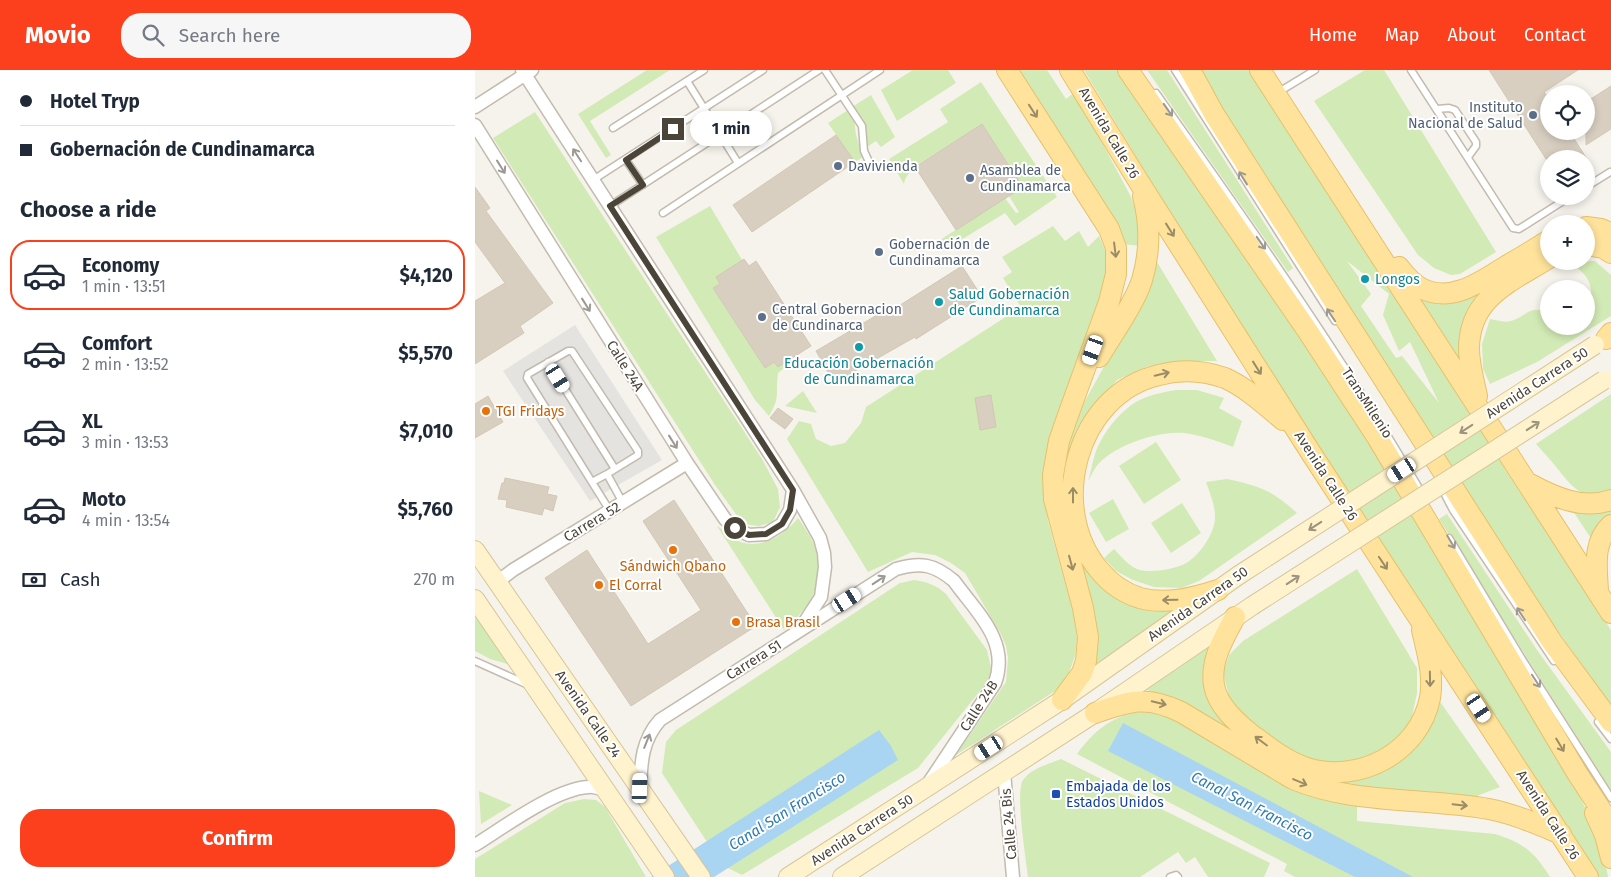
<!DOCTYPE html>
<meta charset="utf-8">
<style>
:root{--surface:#fff;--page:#f6f6f7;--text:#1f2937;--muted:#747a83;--line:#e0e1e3;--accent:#fc3f1d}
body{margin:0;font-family:"Fira Sans",sans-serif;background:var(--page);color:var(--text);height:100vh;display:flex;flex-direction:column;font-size:19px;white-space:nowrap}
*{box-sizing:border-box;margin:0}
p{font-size:16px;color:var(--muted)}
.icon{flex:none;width:28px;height:28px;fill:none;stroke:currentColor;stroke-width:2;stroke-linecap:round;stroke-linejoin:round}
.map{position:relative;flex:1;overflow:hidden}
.panel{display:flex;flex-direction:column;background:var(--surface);width:475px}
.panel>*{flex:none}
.hud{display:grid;align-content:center;height:110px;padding:0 20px;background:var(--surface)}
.controls{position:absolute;left:1065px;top:15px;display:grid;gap:10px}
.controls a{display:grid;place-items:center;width:55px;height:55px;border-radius:50%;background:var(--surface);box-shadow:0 2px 8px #0003;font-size:25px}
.end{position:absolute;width:22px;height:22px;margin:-11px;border:6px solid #4b4439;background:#fff;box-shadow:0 0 0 2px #fff}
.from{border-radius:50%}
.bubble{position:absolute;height:35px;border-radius:18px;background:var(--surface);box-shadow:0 2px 8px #0003;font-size:16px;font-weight:700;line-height:35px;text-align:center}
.car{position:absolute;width:15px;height:30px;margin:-15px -8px;border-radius:6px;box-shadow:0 0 4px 1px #0007;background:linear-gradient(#fff 24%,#345 0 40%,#fff 0 76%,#345 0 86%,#fff 0)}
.hud b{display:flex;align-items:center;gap:18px;height:48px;font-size:19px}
.hud b+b{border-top:1px solid var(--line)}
.hud i{width:12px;height:12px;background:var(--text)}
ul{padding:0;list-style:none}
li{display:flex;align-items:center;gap:15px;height:70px;margin:0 10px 8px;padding:0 10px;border:2px solid transparent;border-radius:20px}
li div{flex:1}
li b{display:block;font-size:19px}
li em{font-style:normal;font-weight:700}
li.active{border-color:var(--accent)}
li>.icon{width:45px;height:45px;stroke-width:1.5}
h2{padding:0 20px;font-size:22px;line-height:60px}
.pay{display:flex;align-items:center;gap:12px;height:55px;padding:0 20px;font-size:19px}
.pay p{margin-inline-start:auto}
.cta{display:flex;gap:10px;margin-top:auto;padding:10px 20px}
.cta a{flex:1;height:58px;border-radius:20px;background:var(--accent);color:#fff;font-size:20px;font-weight:700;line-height:58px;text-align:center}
header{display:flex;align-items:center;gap:30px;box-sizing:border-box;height:70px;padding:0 25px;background:var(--accent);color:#fff}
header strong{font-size:24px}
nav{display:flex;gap:28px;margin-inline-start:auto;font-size:18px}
.search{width:350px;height:45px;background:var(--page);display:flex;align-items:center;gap:12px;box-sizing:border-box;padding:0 18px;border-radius:20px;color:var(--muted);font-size:19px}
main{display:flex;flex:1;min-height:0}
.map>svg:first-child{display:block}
</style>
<header>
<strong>Movio</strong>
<div class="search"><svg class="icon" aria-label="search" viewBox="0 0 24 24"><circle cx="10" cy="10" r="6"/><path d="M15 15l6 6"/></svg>Search here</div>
<nav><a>Home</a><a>Map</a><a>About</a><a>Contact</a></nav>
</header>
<main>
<section class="panel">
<div class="hud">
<b><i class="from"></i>Hotel Tryp</b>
<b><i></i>Gobernación de Cundinamarca</b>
</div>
<h2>Choose a ride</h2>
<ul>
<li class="active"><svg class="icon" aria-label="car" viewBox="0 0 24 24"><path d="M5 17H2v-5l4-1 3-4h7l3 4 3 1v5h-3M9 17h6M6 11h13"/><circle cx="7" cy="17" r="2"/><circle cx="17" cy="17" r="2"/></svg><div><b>Economy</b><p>1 min · 13:51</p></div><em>$4,120</em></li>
<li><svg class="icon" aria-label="car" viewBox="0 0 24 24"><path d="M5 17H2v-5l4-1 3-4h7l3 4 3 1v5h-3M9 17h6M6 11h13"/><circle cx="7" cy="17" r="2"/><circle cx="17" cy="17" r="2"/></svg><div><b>Comfort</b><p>2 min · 13:52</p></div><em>$5,570</em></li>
<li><svg class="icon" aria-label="car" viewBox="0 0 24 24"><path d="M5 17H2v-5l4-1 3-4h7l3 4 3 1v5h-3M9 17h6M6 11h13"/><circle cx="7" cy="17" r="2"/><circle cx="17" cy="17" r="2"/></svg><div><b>XL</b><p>3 min · 13:53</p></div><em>$7,010</em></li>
<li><svg class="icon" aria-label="car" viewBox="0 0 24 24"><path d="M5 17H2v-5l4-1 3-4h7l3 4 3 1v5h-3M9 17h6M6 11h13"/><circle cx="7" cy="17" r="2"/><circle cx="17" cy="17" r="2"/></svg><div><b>Moto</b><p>4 min · 13:54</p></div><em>$5,760</em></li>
</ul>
<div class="pay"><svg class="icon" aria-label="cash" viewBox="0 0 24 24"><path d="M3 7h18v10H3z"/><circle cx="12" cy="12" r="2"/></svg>Cash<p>270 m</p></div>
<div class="cta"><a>Confirm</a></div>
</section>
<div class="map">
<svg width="1136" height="807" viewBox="0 0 1136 807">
<rect width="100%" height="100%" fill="#f6f3ec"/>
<path fill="#d2eab5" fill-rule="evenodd" d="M172,0H195L115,51L136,85L131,88L103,44Z
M438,0H473L481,13L422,51L406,20Z
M543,0H572L591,29L600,22L655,125L666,153V176L647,174L639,154L574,46Z
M609,0H644L886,354L1095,707C1111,739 1128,771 1133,807H1118L682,121Z
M672,0H692L818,198L813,202Z
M726,0H774L975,308L1031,401L1136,560V636L1031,488L746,42ZM872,191L914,224L908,245L924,281L935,272L964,333L927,286L921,288L886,236L896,224Z
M890,0H909L1021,182L985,204L976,205L959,198L943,185L839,31Z
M506,12L582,127L540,156L530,143L468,181L462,172L530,128L541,143L544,142L534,126L548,116L507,54L440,96L441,98C435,102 430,106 429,114L414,89L473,52L465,39Z
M396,25L420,67L406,77L401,71L392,77L387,63L385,46L377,37Z
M373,40L379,49L381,65L388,87L380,92L353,53Z
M60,42L287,389L303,419L305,437L298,452L284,456L268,454L240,415L18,68Z
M235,136L267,190L241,207L245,214L238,218L290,298L299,292L303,297L315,289L317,292L303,303C300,324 306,326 294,346L280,330L181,167Z
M578,156L590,171L604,161L613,177L624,166L634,190L622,244L569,394V413L573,451L598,542L602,568L600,586L594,603L583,619L481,685L531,612L533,588L531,576L526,564L490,503L476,493L460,485L437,482L393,502L312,369L324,351L336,354L341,369L356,376L370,373L386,353L391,337L546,237L528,208L537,202L527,187Z
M1120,191L1136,205V246L1062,292L1015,314L1008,299L1007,274L1015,249C1021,250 1030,253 1036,251C1053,246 1053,234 1074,243V256H1111C1111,250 1110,241 1111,236C1112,233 1114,231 1115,229C1120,211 1106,198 1091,192Z
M682,192L742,291H711L673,296L642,310L615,344L597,466L611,498L622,512L704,538L618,597L585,403L595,358L673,217Z
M1007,220C989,244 983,263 985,293L941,225Z
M701,320H722L749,328L744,338L767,351L758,377C742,371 726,365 709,363C684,360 636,376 621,397C618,401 616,406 613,411C616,402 617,393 620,384C627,363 647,338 667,329C678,324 689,322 701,320Z
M328,321L342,343L310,336Z
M1136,324V422C1109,433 1097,417 1082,398C1075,389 1068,382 1061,374Z
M681,372L706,410L669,434L644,396Z
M752,409C784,416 797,420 822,443L724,511L706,518L679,517L658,510L641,501L629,488L639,479C646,486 655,498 665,500C677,503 701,499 711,493C724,486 741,462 740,446C740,435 735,423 731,412Z
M638,429L654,459L631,472L614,443Z
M707,433L726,463L696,483L676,453Z
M1136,435V448L1117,470L1096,438Z
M972,444L1062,580L1136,682V720L964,449Z
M323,448C329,457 335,465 339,475C345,490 344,517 335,531C328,542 319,551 309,560L242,456C250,461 260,471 269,473C290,478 311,463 323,448Z
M882,499L942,598V623L937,647L925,668L903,685L875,695L848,693L820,685L765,643L754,626L748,603L754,585L768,571Z
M439,510C453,512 461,515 471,524L512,580L516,598L513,611L443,698L267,805L253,798L232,772L187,703L191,672L201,660L425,513Z
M0,546L36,595L15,589L0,581Z
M739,572L732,618L808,691L911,695L961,626L1025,717L994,729L846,713L693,627L669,619Z
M679,639L709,653L806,713L851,730L882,734V751L1020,764C1048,773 1059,781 1075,807H820L809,801L812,794L602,684C624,654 642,644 679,639Z
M586,689L795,793L789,807H733L720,787L711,793L703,782L665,807H553C551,789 540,722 548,710C556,698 574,694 586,689Z
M4,721L37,735L6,754Z
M109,729L121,730L130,737L171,807H0V789L90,733Z"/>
<path fill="#e5e3e0" d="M100,255L187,390L115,431L28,301Z"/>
<path fill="#a9d4f2" d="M648,653L938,807H880L633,681Z
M404,660L416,676L423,690L239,807H176Z"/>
<path fill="#d8cfc1" stroke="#d3c7b4" d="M1014,0H1103L1069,22L1074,29V61H1094L1112,89H1071Z
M1136,16V59L1111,75V32Z
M507,54L548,117L481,160L440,97Z
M361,65L380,92L277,162L258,135Z
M0,117L15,138L11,141L78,233L45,256L49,263L0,294V231L30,213L0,172Z
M269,189L274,196L281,191L336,276L303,297L299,292L290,298L238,218L245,214L241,207Z
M487,196L507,227L441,269L440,267L359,313L341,281L409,241L411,244Z
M516,325L521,357L505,360L500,328Z
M13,326L28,352L0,368V334Z
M303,338L318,349L310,359L295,348Z
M30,408L74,417L72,424L82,426L78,441L69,438L67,445L31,437L32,430L23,429L27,413H29Z
M199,430L281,556L156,636L70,508L112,480L173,574L226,540L168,451Z"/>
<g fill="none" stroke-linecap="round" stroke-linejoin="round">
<defs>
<path id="service" d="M350,0L387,56L389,81L395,94
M700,0L860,251
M936,0L1038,158L1044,159L1096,126
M212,11L263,93
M681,23C774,154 867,286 948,425
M802,23L840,0
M962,39L974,38L980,40L1001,72V76L993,87
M138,58L229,0
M151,90L168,115
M118,110L288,0
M1111,117L1135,102
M135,136L344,0
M188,143L405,0
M73,292L140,399
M117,412L132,404
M966,417L978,440L1079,591
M135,441L52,308L53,304L93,281H97L163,381V385L132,404L148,433
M974,468L1047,589L1136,728
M0,591L51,614
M1123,652L1136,669
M695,807L701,805L703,807"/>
<path id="minor" d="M47,0L318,420L345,468L349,483L350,497L346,527L327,556
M0,37L57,0
M0,55L212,393L250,449L259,458L274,465L291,464L307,454L315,440L318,420
M22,512L38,500L212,393
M529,702L538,807
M165,718C166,692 167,670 185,650L421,499C446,492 459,494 479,511C502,543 535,571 520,613L453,714
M0,775C29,757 80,719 113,717C119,716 125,719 131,721"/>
<path id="secondary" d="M0,480L226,807
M0,529L190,807
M313,807L587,630L764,505
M367,807L620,643L777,536"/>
<path id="primary" d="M532,0L634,159L641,178V204L634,232L592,348L584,371L578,405L579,429L608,538L613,567L611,591L607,603L587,630
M595,0L664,112L836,383L1113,807
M653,0L832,260L902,367L1102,703L1136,755
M715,0L739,44L1077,572L1136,652
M785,0L1136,543
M1111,157L1126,159L1136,163
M1111,175L1128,178L1136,183
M924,197C930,205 937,213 946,218C976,234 1007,211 1031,196C1045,188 1060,179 1074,170
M1131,269L1136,263
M624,287C637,265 660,233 667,210C675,183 675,153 668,126
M1002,326C999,311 994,295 994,279C994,227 1036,212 1074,188
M1055,414C1079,427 1108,440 1136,430
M743,520C718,528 691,535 665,528C649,523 635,513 625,501C571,439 601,324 684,305C706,299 728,300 750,308C772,318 790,335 808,350
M1123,521C1122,498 1117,473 1136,455
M760,547C749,568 735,590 739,615C742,635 761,652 777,665C794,677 812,692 832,698C884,714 944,683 955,628C959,605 952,582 947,560
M620,643C655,631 671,625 706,642L818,709C879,735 949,727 1014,739C1039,744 1062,754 1086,764
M1120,743L1130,765L1136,788"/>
</defs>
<use href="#service" stroke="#c2bbae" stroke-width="9"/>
<use href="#minor" stroke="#c2bbae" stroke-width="15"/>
<use href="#secondary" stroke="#d6c79b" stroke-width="20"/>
<use href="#primary" stroke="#e6c16a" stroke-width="22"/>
<use href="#service" stroke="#fff" stroke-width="6"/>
<use href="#minor" stroke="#fff" stroke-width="12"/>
<use href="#secondary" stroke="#fff3cd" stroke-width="18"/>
<use href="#primary" stroke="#ffe39c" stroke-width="20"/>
<defs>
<path id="secondary-bridge" d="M764,505L1120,275
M777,536L1129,310"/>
</defs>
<use href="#secondary-bridge" stroke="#d6c79b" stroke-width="20" stroke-linecap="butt"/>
<use href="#secondary-bridge" stroke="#fff3cd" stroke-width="18"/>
</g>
<defs><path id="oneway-shaft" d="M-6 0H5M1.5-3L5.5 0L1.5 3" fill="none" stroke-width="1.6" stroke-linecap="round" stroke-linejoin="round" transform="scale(1.25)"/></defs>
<g stroke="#9c9892">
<use href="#oneway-shaft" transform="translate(693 40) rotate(55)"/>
<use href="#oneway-shaft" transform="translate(102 85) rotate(-123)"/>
<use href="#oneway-shaft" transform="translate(26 97) rotate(58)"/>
<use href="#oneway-shaft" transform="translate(768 108) rotate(-122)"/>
<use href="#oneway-shaft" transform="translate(786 173) rotate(55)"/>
<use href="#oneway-shaft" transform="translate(111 235) rotate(58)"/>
<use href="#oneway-shaft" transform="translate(856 245) rotate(-124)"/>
<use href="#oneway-shaft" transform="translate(198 372) rotate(58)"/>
<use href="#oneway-shaft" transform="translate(976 472) rotate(59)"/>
<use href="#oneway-shaft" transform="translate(404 510) rotate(-33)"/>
<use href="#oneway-shaft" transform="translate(1046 544) rotate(-123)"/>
<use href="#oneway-shaft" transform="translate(1061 611) rotate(57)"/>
<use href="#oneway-shaft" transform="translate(172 671) rotate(-68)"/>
</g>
<g stroke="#9c8c66">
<use href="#oneway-shaft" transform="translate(558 41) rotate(57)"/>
<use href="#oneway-shaft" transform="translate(695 160) rotate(58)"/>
<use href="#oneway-shaft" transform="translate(640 180) rotate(83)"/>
<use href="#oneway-shaft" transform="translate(782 298) rotate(58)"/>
<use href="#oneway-shaft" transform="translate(687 304) rotate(-13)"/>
<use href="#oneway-shaft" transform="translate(598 425) rotate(-90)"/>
<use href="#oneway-shaft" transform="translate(596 493) rotate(75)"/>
<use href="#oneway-shaft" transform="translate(908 493) rotate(56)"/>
<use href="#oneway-shaft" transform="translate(695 530) rotate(179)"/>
<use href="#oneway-shaft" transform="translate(955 609) rotate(89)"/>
<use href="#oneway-shaft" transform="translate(684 633) rotate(14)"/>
<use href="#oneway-shaft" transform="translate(786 671) rotate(-143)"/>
<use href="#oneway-shaft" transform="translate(1085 675) rotate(59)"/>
<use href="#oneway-shaft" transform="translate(825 712) rotate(23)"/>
<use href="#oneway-shaft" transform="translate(985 735) rotate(6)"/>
</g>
<g stroke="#9c937c">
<use href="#oneway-shaft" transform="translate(1058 356) rotate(-33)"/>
<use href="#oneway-shaft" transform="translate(991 359) rotate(147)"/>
<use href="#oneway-shaft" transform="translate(840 456) rotate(147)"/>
<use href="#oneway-shaft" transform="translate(818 510) rotate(-33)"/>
</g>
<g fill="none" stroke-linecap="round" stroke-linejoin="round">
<path stroke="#4b4439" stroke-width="6" d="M198,59L151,90L168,115L135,136L318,420L315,440L307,454L291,464L274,465L260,458"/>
</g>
<g fill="#5c6f8a" stroke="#fff" stroke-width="2">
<circle cx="1058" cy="45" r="5"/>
<circle cx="363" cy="96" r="5"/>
<circle cx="495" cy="108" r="5"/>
<circle cx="404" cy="182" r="5"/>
<circle cx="287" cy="247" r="5"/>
</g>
<g fill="#0f9aa8" stroke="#fff" stroke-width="2">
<circle cx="890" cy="209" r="5"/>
<circle cx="464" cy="232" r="5"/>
<circle cx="384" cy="277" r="5"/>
</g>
<g fill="#e8710a" stroke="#fff" stroke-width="2">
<circle cx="11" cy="341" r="5"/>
<circle cx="198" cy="480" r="5"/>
<circle cx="124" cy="515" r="5"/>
<circle cx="261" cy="552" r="5"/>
</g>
<rect fill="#1a4fb4" stroke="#fff" stroke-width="2" x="576" y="719" width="10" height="10" rx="2.5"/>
<g text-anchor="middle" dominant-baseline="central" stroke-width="4" stroke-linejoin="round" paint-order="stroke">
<g font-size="14" fill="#4e5e75" stroke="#fff" text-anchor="start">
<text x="1048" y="37" text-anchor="end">Instituto<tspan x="1048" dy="16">Nacional de Salud</tspan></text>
<text x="373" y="96">Davivienda</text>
<text x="505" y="100">Asamblea de<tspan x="505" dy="16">Cundinamarca</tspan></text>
<text x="414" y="174">Gobernación de<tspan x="414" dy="16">Cundinamarca</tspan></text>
<text x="297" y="239">Central Gobernacion<tspan x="297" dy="16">de Cundinarca</tspan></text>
</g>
<g font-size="14" fill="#4b4439" stroke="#fff">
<text transform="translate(634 63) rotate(59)">Avenida Calle 26</text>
<text transform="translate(150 296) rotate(58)">Calle 24A</text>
<text transform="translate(1062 313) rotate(-33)">Avenida Carrera 50</text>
<text transform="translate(892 333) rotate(57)">TransMilenio</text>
<text transform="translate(851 406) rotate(57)">Avenida Calle 26</text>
<text transform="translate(117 452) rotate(-31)">Carrera 52</text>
<text transform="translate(723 534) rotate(-35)">Avenida Carrera 50</text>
<text transform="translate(279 590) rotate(-32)">Carrera 51</text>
<text transform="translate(504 636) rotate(-57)">Calle 24B</text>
<text transform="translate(113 644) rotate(55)">Avenida Calle 24</text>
<text transform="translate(1073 745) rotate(57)">Avenida Calle 26</text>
<text transform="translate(534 754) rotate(-95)">Calle 24 Bis</text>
<text transform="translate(387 760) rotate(-33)">Avenida Carrera 50</text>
</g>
<g font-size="14" fill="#0d838f" stroke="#fff" text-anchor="start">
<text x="900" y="209">Longos</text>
<text x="474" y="224">Salud Gobernación<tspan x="474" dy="16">de Cundinamarca</tspan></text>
<text x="384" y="293" text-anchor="middle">Educación Gobernación<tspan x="384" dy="16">de Cundinamarca</tspan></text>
</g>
<g font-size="14" fill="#c56008" stroke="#fff" text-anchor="start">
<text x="21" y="341">TGI Fridays</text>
<text x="198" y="496" text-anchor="middle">Sándwich Qbano</text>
<text x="134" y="515">El Corral</text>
<text x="271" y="552">Brasa Brasil</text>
</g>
<g font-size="14" fill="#164399" stroke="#fff" text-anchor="start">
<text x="591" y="716">Embajada de los<tspan x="591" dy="16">Estados Unidos</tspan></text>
</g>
<g font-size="15" font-style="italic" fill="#2e7ab2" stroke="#fff">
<text transform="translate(777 736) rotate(27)">Canal San Francisco</text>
<text transform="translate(312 741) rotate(-32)">Canal San Francisco</text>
</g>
</g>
</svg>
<div class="controls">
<a><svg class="icon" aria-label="locate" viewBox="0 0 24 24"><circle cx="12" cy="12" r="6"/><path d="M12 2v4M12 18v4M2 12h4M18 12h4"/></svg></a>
<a><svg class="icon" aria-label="layers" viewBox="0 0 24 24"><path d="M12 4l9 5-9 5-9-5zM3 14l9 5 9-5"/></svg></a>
<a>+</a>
<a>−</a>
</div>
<i class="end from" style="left:260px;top:458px"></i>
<i class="end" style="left:198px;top:59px"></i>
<div class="bubble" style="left:215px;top:41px;width:82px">1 min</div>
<i class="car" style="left:618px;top:280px;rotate:200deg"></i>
<i class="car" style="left:83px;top:308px;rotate:148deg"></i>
<i class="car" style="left:927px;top:400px;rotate:237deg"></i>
<i class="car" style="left:372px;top:530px;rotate:57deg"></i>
<i class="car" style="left:1004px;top:638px;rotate:147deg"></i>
<i class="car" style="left:514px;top:678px;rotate:237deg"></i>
<i class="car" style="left:165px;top:718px;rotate:2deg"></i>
</div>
</main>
